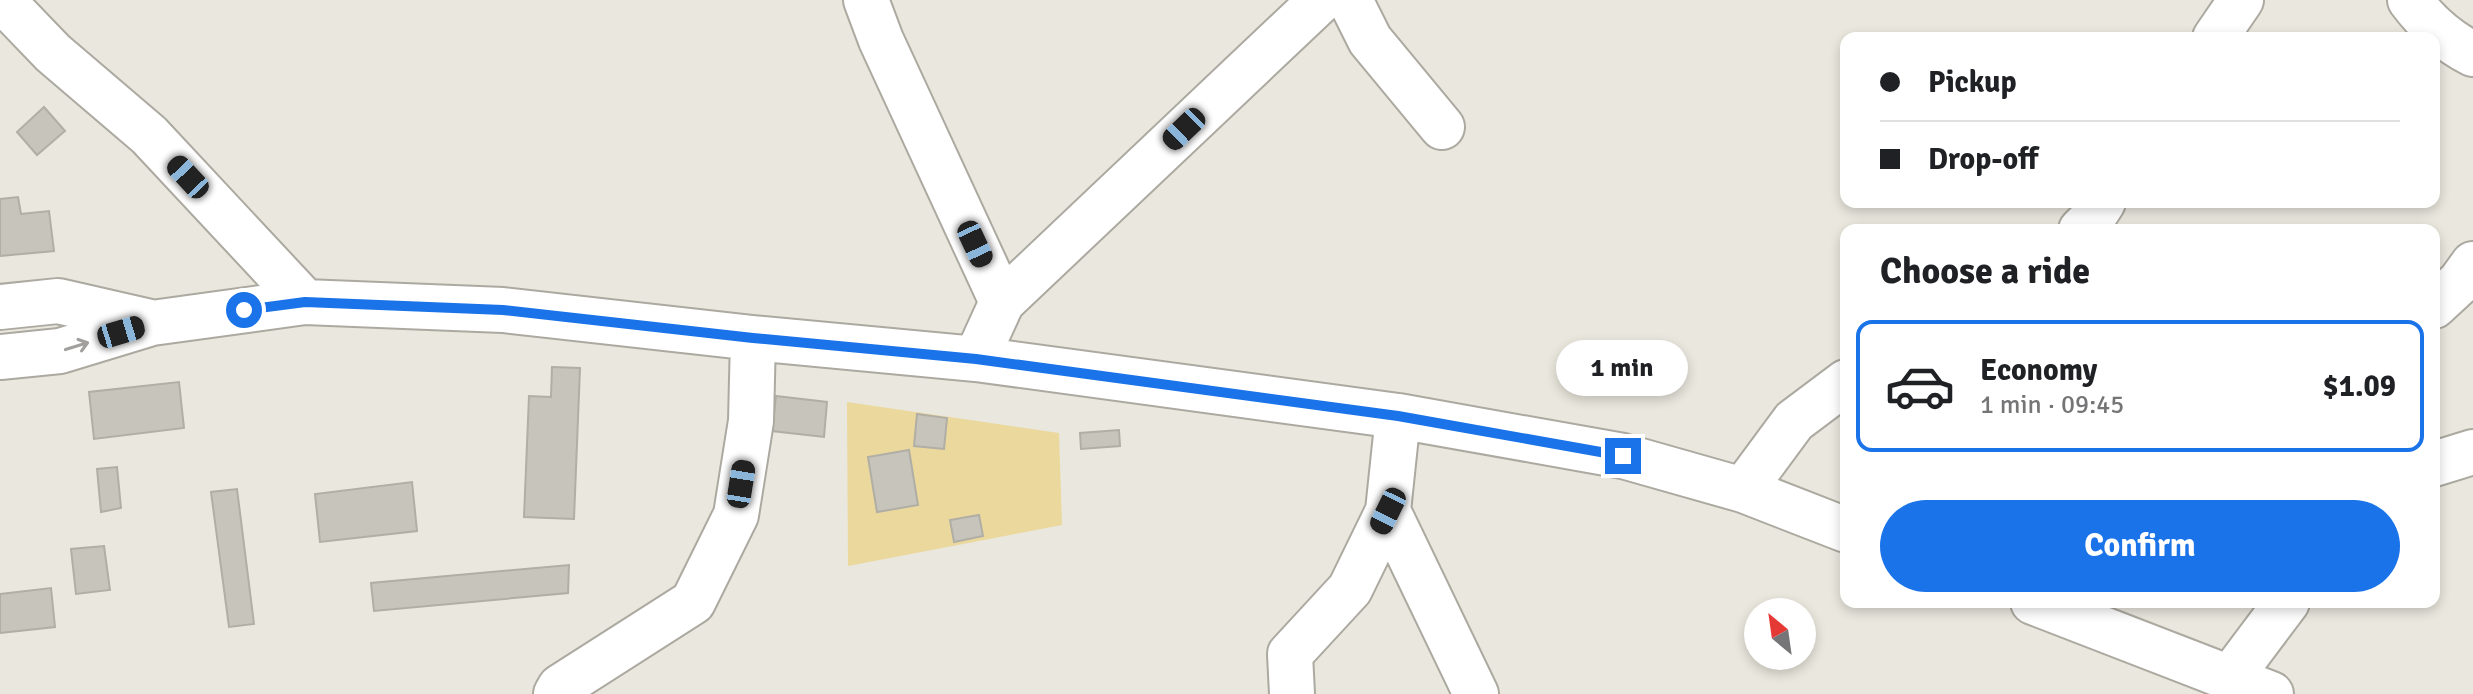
<!DOCTYPE html>
<meta charset="utf-8">
<style>
:root{--surface:#fff;--page:#f6f6f6;--text:#202124;--muted:#757577;--line:#e0e0e0;--accent:#1a73e8}
body{margin:0;font-family:Signika,sans-serif;background:var(--page);color:var(--text);height:100vh;display:flex;flex-direction:column;font-size:30px;white-space:nowrap}
*{box-sizing:border-box;margin:0}
p{font-size:26px;color:var(--muted)}
.icon{flex:none;width:44px;height:44px;fill:none;stroke:currentColor;stroke-width:2;stroke-linecap:round;stroke-linejoin:round}
.map{position:relative;flex:1;overflow:hidden}
.side{position:absolute;left:1840px;top:224px;width:600px;height:384px;display:flex;flex-direction:column;background:var(--surface);border-radius:16px;box-shadow:0 4px 12px #0003}
.side>*{flex:none}
.top-card{position:absolute;left:1840px;top:32px;width:600px;height:176px;border-radius:16px;box-shadow:0 4px 12px #0003;display:grid;align-content:center;height:176px;padding:0 40px;background:var(--surface)}
.needle{width:52px;rotate:331deg}
.buttons{position:absolute;left:1744px;top:598px;display:grid;gap:16px}
.buttons a{display:grid;place-items:center;width:72px;height:72px;border-radius:50%;background:var(--surface);box-shadow:0 4px 12px #0003;font-size:40px}
.end{position:absolute;width:36px;height:36px;margin:-18px;border:10px solid #1a73e8;background:#fff;box-shadow:0 0 0 4px #fff}
.from{border-radius:50%}
.bubble{position:absolute;height:56px;border-radius:28px;background:var(--surface);box-shadow:0 4px 12px #0003;font-size:26px;font-weight:700;line-height:56px;text-align:center}
.car{position:absolute;width:24px;height:48px;margin:-24px -12px;border-radius:10px;box-shadow:0 0 6px 2px #0007;background:linear-gradient(#222 24%,#8ab4d8 0 40%,#222 0 76%,#8ab4d8 0 86%,#222 0)}
.top-card b{display:flex;align-items:center;gap:28px;height:76px;font-size:30px}
.top-card b+b{border-top:2px solid var(--line)}
.top-card i{width:20px;height:20px;background:var(--text)}
ul{padding:0;list-style:none}
li{display:flex;align-items:center;gap:24px;height:132px;margin:0 16px 12px;padding:0 24px;border:4px solid transparent;border-radius:16px}
li div{flex:1}
li b{display:block;font-size:30px}
li em{font-style:normal;font-weight:700}
li.current{border-color:var(--accent)}
li>.icon{width:72px;height:72px;stroke-width:1.5}
h2{padding:0 40px;font-size:36px;line-height:96px}
.cta{display:flex;gap:16px;margin-top:auto;padding:16px 40px}
.cta a{flex:1;height:92px;border-radius:48px;background:var(--accent);color:#fff;font-size:32px;font-weight:700;line-height:92px;text-align:center}
.map>svg:first-child{display:block}
</style>
<div class="map">
<svg width="2473" height="694" viewBox="0 0 2473 694">
<rect width="100%" height="100%" fill="#eae7de"/>
<path fill="#ead89d" d="M847,402L1059,433L1062,525L848,566Z"/>
<path fill="#c7c4bc" stroke="#b0aea5" stroke-width="2" d="M44,107L65,131L37,155L17,132Z
M18,197L21,214L49,211L54,251L0,256V199Z
M552,367L580,368L574,519L524,517L529,396L551,397Z
M179,382L184,428L94,439L89,392Z
M776,396L827,402L824,437L772,431Z
M917,414L947,418L944,449L914,446Z
M1119,430L1120,446L1081,449L1080,433Z
M909,450L918,505L877,512L868,457Z
M117,467L121,508L101,512L97,469Z
M412,482L417,531L320,542L315,494Z
M237,489L254,624L229,627L211,492Z
M979,515L983,536L954,542L950,520Z
M104,546L110,590L76,594L71,549Z
M569,565L568,593L374,611L371,583Z
M51,588L55,627L0,633V594Z"/>
<g fill="none" stroke-linecap="round" stroke-linejoin="round">
<defs>
<path id="minor" d="M2,0L53,53L149,135L305,302
M866,0L881,40L1002,302
M1350,0L1370,40L1442,127
M2410,0C2426,22 2449,42 2473,54
M2215,38L2241,0
M2081,230L2092,219L2103,202
M2434,306L2460,282L2473,264
M0,307L58,301L150,322
M0,357L60,351L152,323L305,302L503,310L753,338L976,359L1398,416L1623,456L1743,490L1846,530
M976,359L1002,302L1321,0
M2434,464L2473,452
M1743,490L1794,421L1846,382
M1388,511L1476,694
M2033,602L2271,694
M2230,678L2287,602
M556,694L560,687L693,602L736,515L751,421L753,338
M1292,694L1290,654L1350,589L1388,511L1398,416"/>
</defs>
<use href="#minor" stroke="#aca9a0" stroke-width="48"/>
<use href="#minor" stroke="#fff" stroke-width="44"/>
</g>
<defs><path id="oneway-shaft" d="M-6 0H5M1.5-3L5.5 0L1.5 3" fill="none" stroke-width="1.6" stroke-linecap="round" stroke-linejoin="round" transform="scale(2)"/></defs>
<use stroke="#a1a09f" href="#oneway-shaft" transform="translate(77 346) rotate(-17)"/>
<g fill="none" stroke-linecap="round" stroke-linejoin="round">
<path stroke="#1a73e8" stroke-width="10" d="M244,310L305,302L503,310L753,338L976,359L1398,416L1623,456"/>
</g>
</svg>
<div class="buttons">
<a><svg class="needle" viewBox="-14 -14 28 28"><path d="M0-13l5 13h-10z" fill="#e53935"/><path d="M0 13l5-13h-10z" fill="#757577"/></svg></a>
</div>
<i class="end from" style="left:244px;top:310px"></i>
<i class="end" style="left:1623px;top:456px"></i>
<div class="bubble" style="left:1556px;top:340px;width:132px">1 min</div>
<i class="car" style="left:1184px;top:129px;rotate:226deg"></i>
<i class="car" style="left:188px;top:177px;rotate:317deg"></i>
<i class="car" style="left:975px;top:244px;rotate:155deg"></i>
<i class="car" style="left:121px;top:332px;rotate:73deg"></i>
<i class="car" style="left:741px;top:484px;rotate:9deg"></i>
<i class="car" style="left:1388px;top:511px;rotate:206deg"></i>
<div class="top-card">
<b><i class="from"></i>Pickup</b>
<b><i></i>Drop-off</b>
</div>
<section class="side">
<h2>Choose a ride</h2>
<ul>
<li class="current"><svg class="icon" aria-label="car" viewBox="0 0 24 24"><path d="M5 17H2v-5l4-1 3-4h7l3 4 3 1v5h-3M9 17h6M6 11h13"/><circle cx="7" cy="17" r="2"/><circle cx="17" cy="17" r="2"/></svg><div><b>Economy</b><p>1 min · 09:45</p></div><em>$1.09</em></li>
</ul>
<div class="cta"><a>Confirm</a></div>
</section>
</div>
